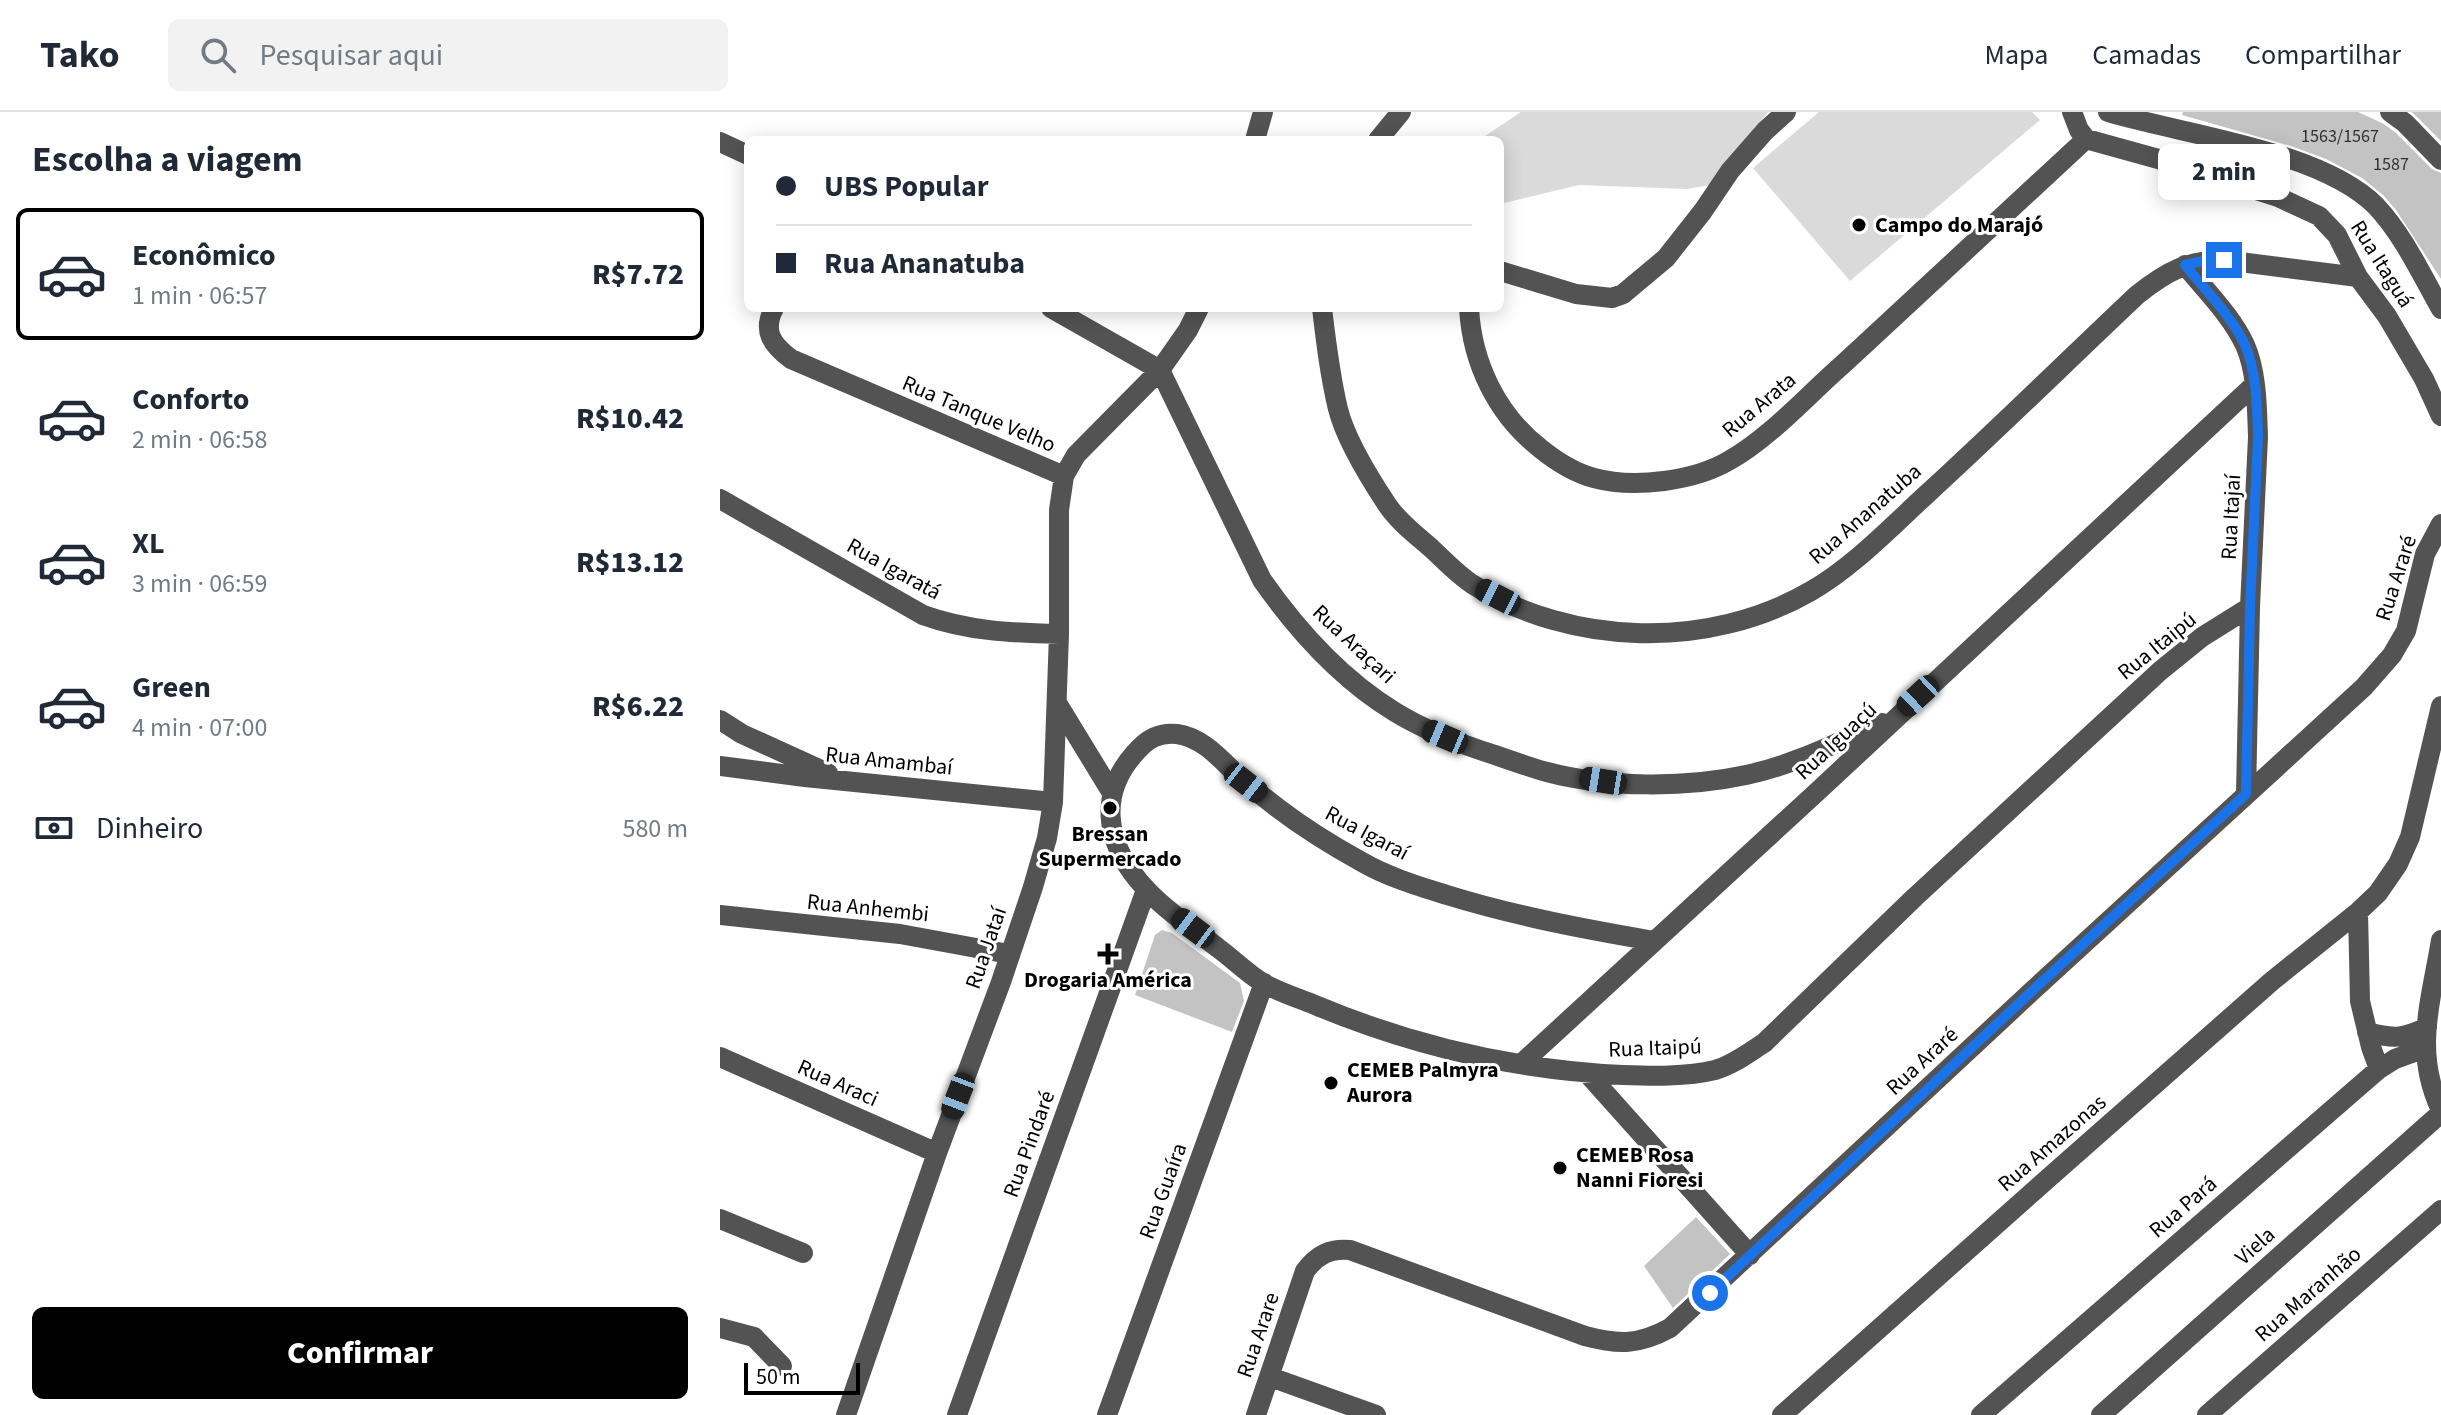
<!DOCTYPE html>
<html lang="pt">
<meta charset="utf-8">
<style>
:root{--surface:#fff;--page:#f2f2f3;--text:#1f2937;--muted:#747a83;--line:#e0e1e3;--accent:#000}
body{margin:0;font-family:"Source Sans 3",sans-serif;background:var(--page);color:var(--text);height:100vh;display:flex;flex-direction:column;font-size:30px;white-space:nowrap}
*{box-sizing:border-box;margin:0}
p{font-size:26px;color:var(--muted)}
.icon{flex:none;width:44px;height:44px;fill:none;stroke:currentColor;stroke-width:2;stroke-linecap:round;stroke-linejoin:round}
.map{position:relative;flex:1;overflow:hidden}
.drawer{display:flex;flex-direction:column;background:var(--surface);width:720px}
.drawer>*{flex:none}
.hud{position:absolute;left:24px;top:24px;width:760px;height:176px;border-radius:12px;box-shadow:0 4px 20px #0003;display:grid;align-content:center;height:176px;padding:0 32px;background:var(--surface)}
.scale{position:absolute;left:24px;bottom:20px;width:116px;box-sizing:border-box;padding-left:8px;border:4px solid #000;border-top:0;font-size:22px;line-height:28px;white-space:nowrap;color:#000;-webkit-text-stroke:6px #fff;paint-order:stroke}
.end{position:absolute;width:36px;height:36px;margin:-18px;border:10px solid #1a73e8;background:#fff;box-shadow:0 0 0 4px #fff}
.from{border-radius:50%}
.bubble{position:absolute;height:56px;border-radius:12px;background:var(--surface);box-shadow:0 4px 20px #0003;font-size:26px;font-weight:800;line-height:56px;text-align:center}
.car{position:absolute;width:24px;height:48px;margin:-24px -12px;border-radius:10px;box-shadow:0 0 6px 2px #0007;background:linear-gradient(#222 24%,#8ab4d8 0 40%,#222 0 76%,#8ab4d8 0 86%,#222 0)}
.hud b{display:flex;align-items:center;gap:28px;height:76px;font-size:30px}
.hud b+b{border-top:2px solid var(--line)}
.hud i{width:20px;height:20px;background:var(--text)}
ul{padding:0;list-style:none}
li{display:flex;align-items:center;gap:24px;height:132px;margin:0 16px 12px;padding:0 16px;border:4px solid transparent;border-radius:12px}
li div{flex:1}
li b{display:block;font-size:30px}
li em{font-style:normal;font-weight:800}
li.on{border-color:var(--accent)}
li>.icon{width:72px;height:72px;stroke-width:1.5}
h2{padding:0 32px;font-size:36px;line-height:96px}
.pay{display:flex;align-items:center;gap:20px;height:88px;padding:0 32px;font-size:30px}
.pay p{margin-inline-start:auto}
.action{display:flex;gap:16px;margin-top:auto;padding:16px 32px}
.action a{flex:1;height:92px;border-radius:12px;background:var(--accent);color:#fff;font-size:32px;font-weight:800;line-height:92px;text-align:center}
header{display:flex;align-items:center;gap:48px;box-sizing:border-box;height:112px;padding:0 40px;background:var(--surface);border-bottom:2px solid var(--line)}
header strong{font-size:38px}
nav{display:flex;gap:44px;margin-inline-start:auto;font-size:28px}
.search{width:560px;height:72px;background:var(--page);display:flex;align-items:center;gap:20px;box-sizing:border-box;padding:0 28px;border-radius:12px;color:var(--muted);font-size:30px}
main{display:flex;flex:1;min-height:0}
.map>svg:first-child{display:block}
</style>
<header>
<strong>Tako</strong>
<div class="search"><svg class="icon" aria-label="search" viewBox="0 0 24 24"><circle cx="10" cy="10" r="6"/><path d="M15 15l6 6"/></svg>Pesquisar aqui</div>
<nav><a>Mapa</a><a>Camadas</a><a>Compartilhar</a></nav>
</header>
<main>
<section class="drawer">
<h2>Escolha a viagem</h2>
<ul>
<li class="on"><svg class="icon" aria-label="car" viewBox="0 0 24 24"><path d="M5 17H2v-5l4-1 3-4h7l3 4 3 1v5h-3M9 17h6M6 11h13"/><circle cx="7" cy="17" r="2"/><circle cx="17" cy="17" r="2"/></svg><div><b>Econômico</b><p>1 min · 06:57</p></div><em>R$7.72</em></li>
<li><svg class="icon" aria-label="car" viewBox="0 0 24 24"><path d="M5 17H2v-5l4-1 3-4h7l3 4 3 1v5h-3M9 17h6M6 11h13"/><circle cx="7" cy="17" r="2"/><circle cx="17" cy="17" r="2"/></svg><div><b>Conforto</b><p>2 min · 06:58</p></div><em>R$10.42</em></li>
<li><svg class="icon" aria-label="car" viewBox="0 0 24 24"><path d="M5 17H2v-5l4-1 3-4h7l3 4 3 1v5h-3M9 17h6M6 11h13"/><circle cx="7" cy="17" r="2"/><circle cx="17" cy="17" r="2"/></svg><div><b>XL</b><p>3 min · 06:59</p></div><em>R$13.12</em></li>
<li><svg class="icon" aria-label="car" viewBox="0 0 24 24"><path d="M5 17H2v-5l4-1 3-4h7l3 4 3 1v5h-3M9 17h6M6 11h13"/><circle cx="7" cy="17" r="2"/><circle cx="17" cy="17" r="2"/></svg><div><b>Green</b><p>4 min · 07:00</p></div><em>R$6.22</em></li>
</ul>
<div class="pay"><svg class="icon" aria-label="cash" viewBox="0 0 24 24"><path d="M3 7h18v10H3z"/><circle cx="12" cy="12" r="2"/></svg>Dinheiro<p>580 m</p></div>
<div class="action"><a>Confirmar</a></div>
</section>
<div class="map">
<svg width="1721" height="1303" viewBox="0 0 1721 1303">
<rect width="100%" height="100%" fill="#fff"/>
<path fill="#dadada" d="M801,0H1048L990,73L967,77L859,73L780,92V28H759Z
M1099,0H1312L1320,8L1130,169L1033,56Z"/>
<path fill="#c3c3c3" d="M1463,0H1638L1664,12L1676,21L1712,57L1721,61V167L1676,98L1664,84L1642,66L1606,47L1571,34L1462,3Z
M1692,0H1721V29Z
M442,818L452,821L520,871L524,889L512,920L415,883L435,823Z
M976,1105L1010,1142L953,1196L924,1154Z"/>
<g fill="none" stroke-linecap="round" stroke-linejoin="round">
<path stroke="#535353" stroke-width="20" d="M1352,0L1359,18L1366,27L1442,48L1558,85L1599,104L1617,123L1638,165L1667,204L1704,267L1721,304
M1388,0C1464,23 1600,38 1656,94C1684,124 1701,162 1721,197
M1670,0L1685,11L1721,48
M535,28L543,0
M658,28L681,0
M0,30L28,43
M1465,153C1485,178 1511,203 1525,233C1537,260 1537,296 1538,325L1530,495L1526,682
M780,159L856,182L892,186L903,182L946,146L983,99L1010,59L1045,19L1066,0
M54,196C42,219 52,233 71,247L344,364
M331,196L440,258
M602,196C606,230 610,264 618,297C626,329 650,367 668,394C679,410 696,423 711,436C724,448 737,462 752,472C852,535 989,538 1091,479C1133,455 1172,414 1207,382C1278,317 1347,249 1417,183C1447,159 1466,149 1504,148L1638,165
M749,196C752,251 777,303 821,337C836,349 855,361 874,366C914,377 975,369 1010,348C1048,327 1087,284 1121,254C1203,179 1284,103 1366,27
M440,258L542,468C577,518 621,567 675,600C706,619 740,632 775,643C792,649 809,655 827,660C887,676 966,676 1026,663C1074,653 1118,630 1162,611
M0,387L203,503C247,519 292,521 339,522
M337,591L392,681
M0,608L22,622L108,661
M0,654L85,665L333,690
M1638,800L1640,889L1651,935L1659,957
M0,803L180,822L289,842
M1721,828C1711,889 1693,940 1721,998
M934,829C864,817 795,804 727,783C698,774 668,765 642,750C613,734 584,716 559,697C547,688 536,679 525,670C505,653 486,626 457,622C439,620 427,627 415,641C379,681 385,728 418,768C440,795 471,815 498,836C513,847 527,861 543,871C559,880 578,886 595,893C693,934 797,958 903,963C932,964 966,965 995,958C1013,953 1028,941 1044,931L1195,785L1440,559L1482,525L1530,495
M1647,920C1673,927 1683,927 1707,915
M0,945L217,1041
M801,952L1098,679L1534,273
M867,961L1030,1143
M0,1107L83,1141
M0,1216L34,1225L62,1254
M550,1265L656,1303
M126,1303L217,1041L281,870L313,775L327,726L333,690L339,522V398L344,364L356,343L440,258L468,218L479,196
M237,1303L426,778
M387,1303L544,871
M536,1303L585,1159C597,1143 610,1136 630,1138L865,1224C899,1233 919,1233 950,1216L1311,880L1644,575L1672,543L1686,519L1705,442L1721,412
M1062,1303L1333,1062L1552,869L1638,800L1658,781L1678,752L1690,725L1721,594
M1261,1303L1659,957L1675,947L1705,936
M1381,1303L1721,1001
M1487,1303L1721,1098"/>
</g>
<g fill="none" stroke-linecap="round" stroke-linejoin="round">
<path stroke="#1a73e8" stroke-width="10" d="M990,1181L1311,880L1526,682L1530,495L1538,325C1537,296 1537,260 1525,233C1511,203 1485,178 1465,153L1483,149L1504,148"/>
</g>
<g fill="#000" stroke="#fff" stroke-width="3">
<circle cx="1139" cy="113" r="8"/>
<circle cx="390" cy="696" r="8"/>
<path d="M384 830h8v8h8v8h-8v8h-8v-8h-8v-8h8z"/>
<circle cx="611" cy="971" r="8"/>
<circle cx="840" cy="1056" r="8"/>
</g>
<g text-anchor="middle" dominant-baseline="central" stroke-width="6" stroke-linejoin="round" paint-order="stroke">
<g font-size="18" fill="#313131">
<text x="1620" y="24">1563/1567</text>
<text x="1671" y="52">1587</text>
</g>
<g font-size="22" font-weight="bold" fill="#000" stroke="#fff" text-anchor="start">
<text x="1155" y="113">Campo do Marajó</text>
<text x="390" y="722" text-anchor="middle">Bressan<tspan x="390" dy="25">Supermercado</tspan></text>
<text x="388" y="868" text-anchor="middle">Drogaria América</text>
<text x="627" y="958">CEMEB Palmyra<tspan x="627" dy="25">Aurora</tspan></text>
<text x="856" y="1043">CEMEB Rosa<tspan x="856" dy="25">Nanni Fioresi</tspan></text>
</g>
<g font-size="22" fill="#000" stroke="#fff">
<text transform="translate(1662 152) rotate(58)">Rua Itaguá</text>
<text transform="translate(1039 293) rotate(-40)">Rua Arata</text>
<text transform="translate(259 302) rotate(23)">Rua Tanque Velho</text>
<text transform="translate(1145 402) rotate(-41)">Rua Ananatuba</text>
<text transform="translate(1511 405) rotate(-87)">Rua Itajaí</text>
<text transform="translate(174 457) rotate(29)">Rua Igaratá</text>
<text transform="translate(1676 466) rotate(-72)">Rua Araré</text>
<text transform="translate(634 532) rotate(43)">Rua Araçari</text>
<text transform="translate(1437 534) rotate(-39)">Rua Itaipú</text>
<text transform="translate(1116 629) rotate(-43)">Rua Iguaçú</text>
<text transform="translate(169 649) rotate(6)">Rua Amambaí</text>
<text transform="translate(647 721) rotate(28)">Rua Igaraí</text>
<text transform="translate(148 796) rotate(6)">Rua Anhembi</text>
<text transform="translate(266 836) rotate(-71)">Rua Jataí</text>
<text transform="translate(935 936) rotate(-2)">Rua Itaipú</text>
<text transform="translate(1202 949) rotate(-43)">Rua Araré</text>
<text transform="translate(118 971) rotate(24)">Rua Araci</text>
<text transform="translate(1332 1031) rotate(-41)">Rua Amazonas</text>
<text transform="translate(309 1032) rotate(-70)">Rua Pindaré</text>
<text transform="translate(443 1079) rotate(-70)">Rua Guaíra</text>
<text transform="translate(1463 1095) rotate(-41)">Rua Pará</text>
<text transform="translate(1535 1134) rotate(-42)">Viela</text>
<text transform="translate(1588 1182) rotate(-41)">Rua Maranhão</text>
<text transform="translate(538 1223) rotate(-71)">Rua Arare</text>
</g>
</g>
</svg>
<div class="scale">50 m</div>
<i class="end from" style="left:990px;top:1181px"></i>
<i class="end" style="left:1504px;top:148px"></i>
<div class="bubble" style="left:1438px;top:32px;width:132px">2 min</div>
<i class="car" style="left:778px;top:485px;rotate:297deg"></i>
<i class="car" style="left:1198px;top:584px;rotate:227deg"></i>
<i class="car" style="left:725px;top:625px;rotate:293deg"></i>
<i class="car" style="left:883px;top:669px;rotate:279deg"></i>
<i class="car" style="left:526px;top:671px;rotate:128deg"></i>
<i class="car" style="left:473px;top:816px;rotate:307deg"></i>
<i class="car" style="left:238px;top:984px;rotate:201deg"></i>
<div class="hud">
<b><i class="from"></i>UBS Popular</b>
<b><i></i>Rua Ananatuba</b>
</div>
</div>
</main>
